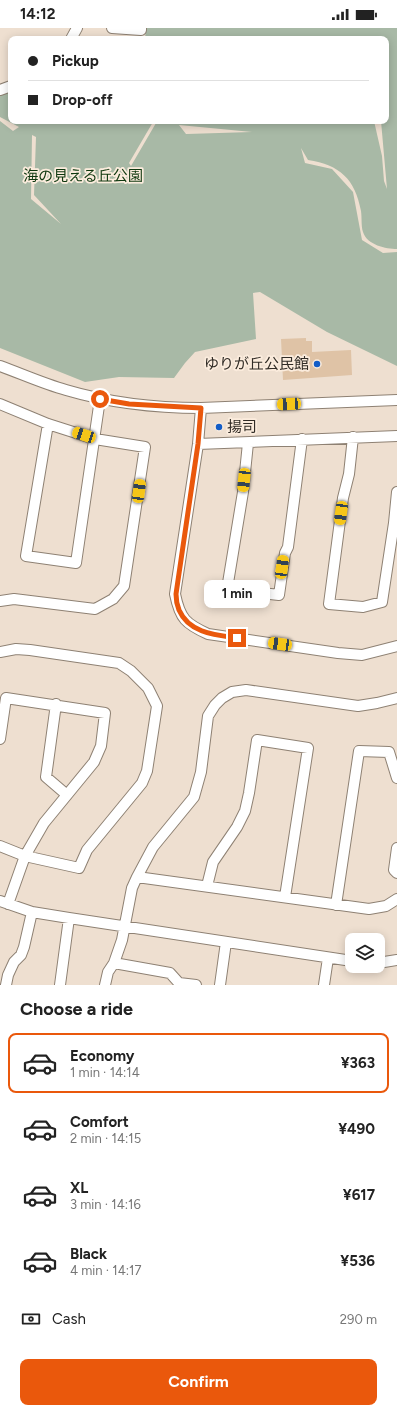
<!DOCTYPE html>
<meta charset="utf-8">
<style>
:root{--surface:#fff;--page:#f2f2f2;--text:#222;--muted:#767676;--line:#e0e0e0;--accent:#ea580c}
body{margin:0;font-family:Figtree,"Noto Sans JP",sans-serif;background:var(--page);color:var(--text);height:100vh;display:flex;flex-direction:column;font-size:15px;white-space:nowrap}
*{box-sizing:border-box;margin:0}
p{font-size:13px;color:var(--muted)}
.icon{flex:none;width:22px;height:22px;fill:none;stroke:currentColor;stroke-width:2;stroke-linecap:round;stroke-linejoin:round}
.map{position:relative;height:957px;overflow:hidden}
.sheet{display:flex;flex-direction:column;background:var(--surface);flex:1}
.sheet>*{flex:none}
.hud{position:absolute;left:8px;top:8px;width:381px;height:88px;border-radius:8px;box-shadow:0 2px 10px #0003;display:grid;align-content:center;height:88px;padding:0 20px;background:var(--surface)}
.controls{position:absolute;left:345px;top:905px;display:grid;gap:8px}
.controls a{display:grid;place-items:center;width:40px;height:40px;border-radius:8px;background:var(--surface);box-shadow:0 2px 10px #0003;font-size:20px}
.end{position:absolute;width:18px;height:18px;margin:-9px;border:5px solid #ea580c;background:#fff;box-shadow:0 0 0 2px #fff}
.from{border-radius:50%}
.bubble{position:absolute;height:28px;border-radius:8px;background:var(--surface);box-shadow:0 2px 10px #0003;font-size:13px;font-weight:700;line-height:28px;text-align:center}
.car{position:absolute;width:12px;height:24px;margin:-12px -6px;border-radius:5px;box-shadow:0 0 3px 1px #0007;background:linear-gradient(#f5c518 24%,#345 0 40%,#f5c518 0 76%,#345 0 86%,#f5c518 0)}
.hud b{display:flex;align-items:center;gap:14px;height:38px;font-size:15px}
.hud b+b{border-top:1px solid var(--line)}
.hud i{width:10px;height:10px;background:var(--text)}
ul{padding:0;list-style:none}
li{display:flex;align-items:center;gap:12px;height:60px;margin:0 8px 6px;padding:0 12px;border:2px solid transparent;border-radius:8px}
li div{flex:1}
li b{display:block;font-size:15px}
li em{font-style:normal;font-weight:700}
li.selected{border-color:var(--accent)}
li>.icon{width:36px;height:36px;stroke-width:1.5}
h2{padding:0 20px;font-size:18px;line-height:48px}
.pay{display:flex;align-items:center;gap:10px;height:44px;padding:0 20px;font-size:15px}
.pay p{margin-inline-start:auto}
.primary-button{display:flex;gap:8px;margin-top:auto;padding:8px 20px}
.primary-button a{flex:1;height:46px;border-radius:8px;background:var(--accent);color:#fff;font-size:16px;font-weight:700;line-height:46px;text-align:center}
.status{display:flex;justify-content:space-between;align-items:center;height:28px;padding:0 20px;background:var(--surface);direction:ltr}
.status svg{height:11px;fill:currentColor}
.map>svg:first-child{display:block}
</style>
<div class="status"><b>14:12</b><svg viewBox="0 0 49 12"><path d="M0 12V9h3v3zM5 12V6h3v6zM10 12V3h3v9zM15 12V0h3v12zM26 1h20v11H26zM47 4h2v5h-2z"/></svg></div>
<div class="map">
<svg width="397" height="957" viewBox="0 0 397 957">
<rect width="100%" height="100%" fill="#eedfd0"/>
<path fill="#a8b9a6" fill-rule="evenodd" d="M146,0H397V221C386,221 367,217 363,204C361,198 362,190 361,183C355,151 340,137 308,132L301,120L305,135L332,141L353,164L362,212L383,225L397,224V338L327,304L260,264L253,265L256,311L195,324L185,335L174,350L119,349L85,354L0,320V93L13,103L19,99L0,89V65L11,63V93H374L382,128L384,153L387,161L381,93H386V11H145ZM153,94L156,95L131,138L129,135ZM179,97L252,104L186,106ZM32,107L36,109L34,167L61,196L31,171Z"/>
<path fill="#dfc3a6" d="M306,310V313H312V324L351,322L352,347L283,352L281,311Z"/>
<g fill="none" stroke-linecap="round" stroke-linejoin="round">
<defs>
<path id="minor" d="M112,0L141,2V0
M71,11L77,0
M0,62L11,58
M0,338C22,346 44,356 66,362C110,375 155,380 201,380L397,372
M0,376L48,396L95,411L145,419L124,558L113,571L95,581L14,571L0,573
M201,380L198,416L175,566C180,591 186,596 208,606L338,625L362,627L397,618
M48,396L26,528L76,535L100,371
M353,409L349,446L343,470L329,576L363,579L382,574L394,495L397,464
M248,415L243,464L227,561L279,567L285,525L288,519L302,411
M198,416L397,408
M0,624L16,621L30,622L119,635L131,643L148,660L157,678L147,743L142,755L87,822L79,840L25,828L0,818
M56,676L46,749L67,767
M0,711L6,670L105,685L101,718L94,734L44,795L25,828L8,876
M397,820L394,842L397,845
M137,849L369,881L386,878L397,871
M207,858L213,834L237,799L245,783L249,765L257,712L308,720L285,869
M0,873L32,884L69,890L352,933
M336,877L359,723L389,724L397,750
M114,935L170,945L179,955L196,957
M378,935L397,932
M6,957L8,947L14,934L21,927L24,919L32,884
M60,957L69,890
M105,957L108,944L114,935L122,912L132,860L137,849L153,819L194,769L201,744L208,688L215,677L222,670L232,664L246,662L358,678L377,675L397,670
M220,957L226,914
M324,957L328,930"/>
</defs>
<use href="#minor" stroke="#8e8173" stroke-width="12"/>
<use href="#minor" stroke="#fff" stroke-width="10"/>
</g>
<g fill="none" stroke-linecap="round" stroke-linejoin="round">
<path stroke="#ea580c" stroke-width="5" d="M100,371L129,376L201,380L198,416L176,566C176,571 177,577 179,582C189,605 215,607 237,610"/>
</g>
<g fill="#135dc7" stroke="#fbecdd" stroke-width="1.5">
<circle cx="317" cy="336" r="4"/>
<circle cx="219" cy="399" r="4"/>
</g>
<g text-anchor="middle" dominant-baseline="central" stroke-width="3.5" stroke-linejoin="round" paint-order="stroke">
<g font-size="15" fill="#0e370e" stroke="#fbecdd">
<text x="83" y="148">海の見える丘公園</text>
</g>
<g font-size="15" fill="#312c26" stroke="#fbecdd" text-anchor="end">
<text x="309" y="336">ゆりが丘公民館</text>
<text x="227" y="399" text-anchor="start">揚司</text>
</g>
</g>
</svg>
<div class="controls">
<a><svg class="icon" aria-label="layers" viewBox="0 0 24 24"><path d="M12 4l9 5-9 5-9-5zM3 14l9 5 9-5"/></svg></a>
</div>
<i class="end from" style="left:100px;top:371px"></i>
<i class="end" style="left:237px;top:610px"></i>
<div class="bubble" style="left:204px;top:552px;width:66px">1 min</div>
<i class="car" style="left:289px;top:376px;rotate:267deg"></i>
<i class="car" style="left:84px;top:407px;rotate:288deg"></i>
<i class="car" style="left:244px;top:452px;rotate:186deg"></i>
<i class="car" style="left:139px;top:463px;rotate:8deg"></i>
<i class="car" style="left:341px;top:485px;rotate:188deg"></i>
<i class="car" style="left:282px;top:539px;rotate:8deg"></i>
<i class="car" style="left:280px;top:616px;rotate:278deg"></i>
<div class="hud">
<b><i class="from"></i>Pickup</b>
<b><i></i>Drop-off</b>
</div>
</div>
<section class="sheet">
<h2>Choose a ride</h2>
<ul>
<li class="selected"><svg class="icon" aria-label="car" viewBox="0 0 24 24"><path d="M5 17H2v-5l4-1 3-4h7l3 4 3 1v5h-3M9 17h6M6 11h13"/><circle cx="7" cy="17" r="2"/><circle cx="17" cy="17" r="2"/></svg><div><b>Economy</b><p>1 min · 14:14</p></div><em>¥363</em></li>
<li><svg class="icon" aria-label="car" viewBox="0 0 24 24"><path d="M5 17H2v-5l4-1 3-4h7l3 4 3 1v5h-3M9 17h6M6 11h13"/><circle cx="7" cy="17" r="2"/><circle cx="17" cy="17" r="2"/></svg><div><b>Comfort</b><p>2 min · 14:15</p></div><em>¥490</em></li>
<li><svg class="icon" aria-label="car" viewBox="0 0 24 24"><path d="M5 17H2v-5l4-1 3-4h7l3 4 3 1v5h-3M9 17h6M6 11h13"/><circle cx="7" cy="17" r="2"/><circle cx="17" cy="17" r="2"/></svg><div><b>XL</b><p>3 min · 14:16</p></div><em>¥617</em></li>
<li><svg class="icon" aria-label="car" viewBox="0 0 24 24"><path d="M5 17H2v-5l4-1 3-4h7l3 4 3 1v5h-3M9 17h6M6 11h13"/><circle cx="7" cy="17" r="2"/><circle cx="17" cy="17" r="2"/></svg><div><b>Black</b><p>4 min · 14:17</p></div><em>¥536</em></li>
</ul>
<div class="pay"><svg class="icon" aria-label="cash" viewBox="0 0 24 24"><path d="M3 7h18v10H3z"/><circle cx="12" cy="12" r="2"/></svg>Cash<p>290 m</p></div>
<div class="primary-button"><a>Confirm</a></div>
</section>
